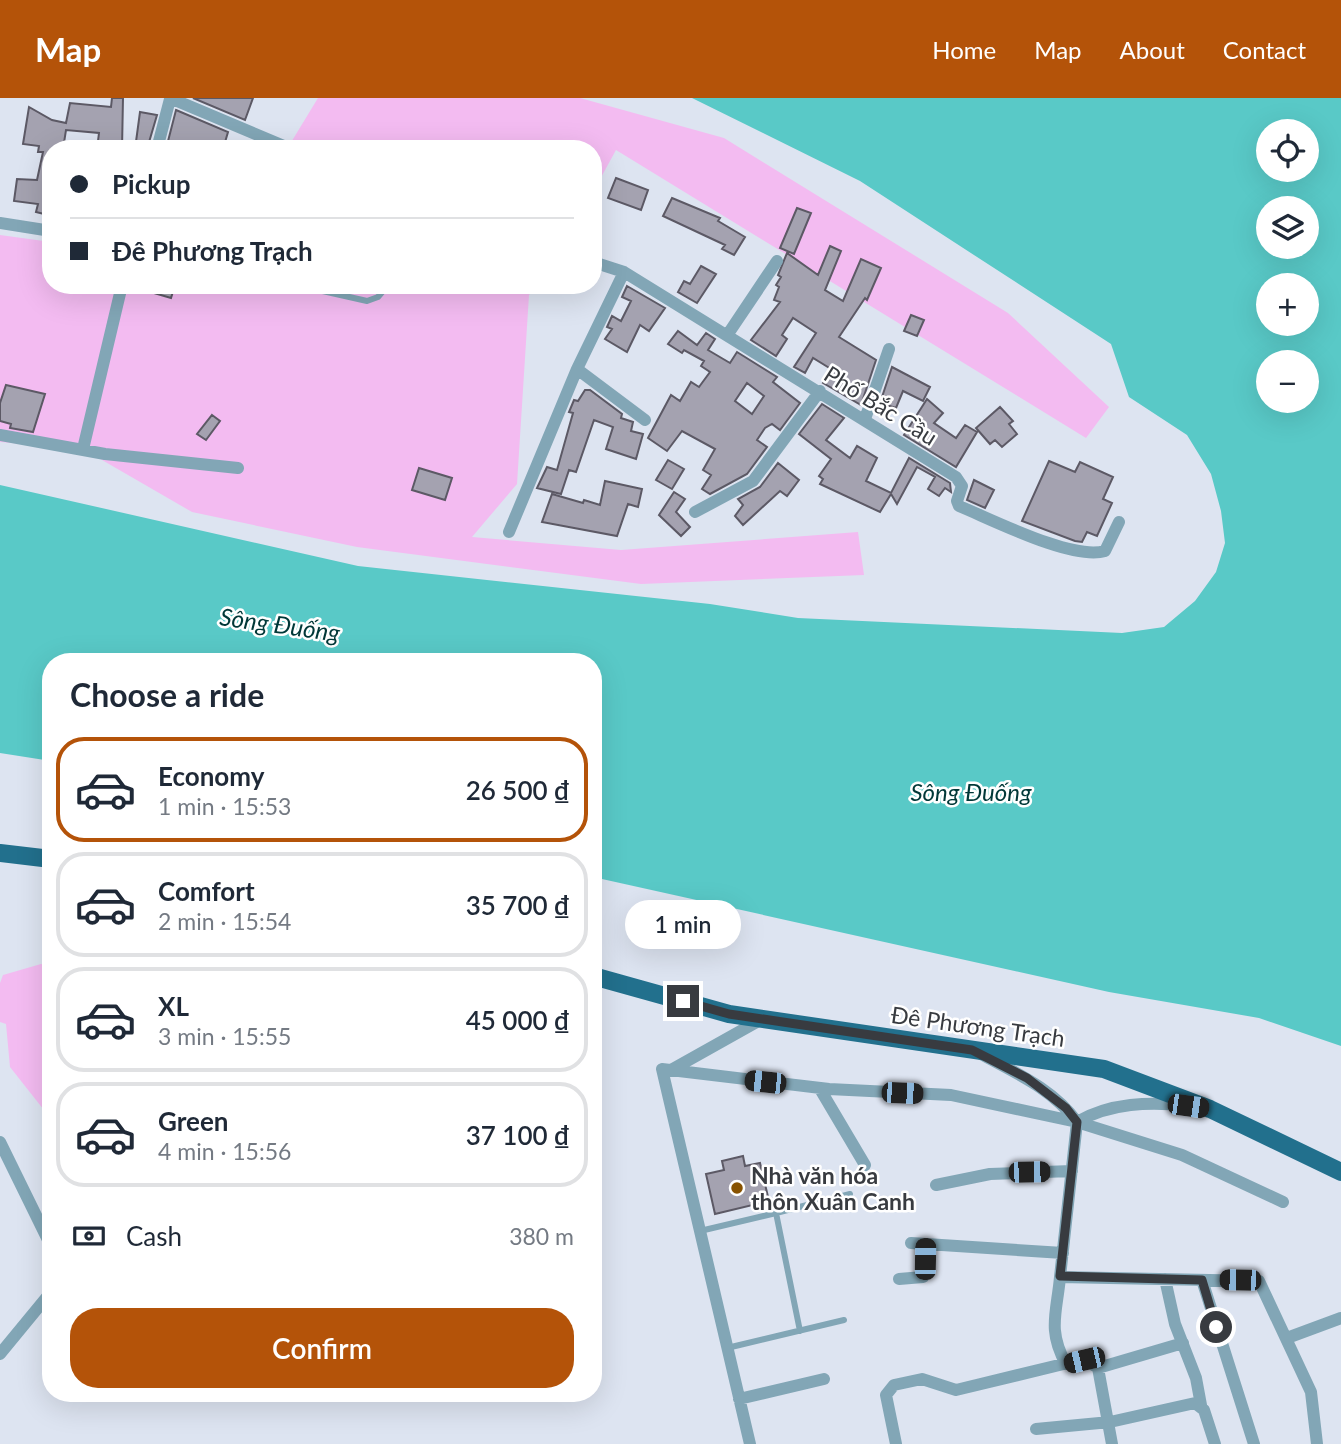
<!DOCTYPE html>
<meta charset="utf-8">
<style>
:root{--surface:#fff;--page:#f6f6f7;--text:#1f2937;--muted:#747a83;--line:#e0e1e3;--accent:#b45309}
body{margin:0;font-family:Lato,sans-serif;background:var(--page);color:var(--text);height:100vh;display:flex;flex-direction:column;font-size:26px;white-space:nowrap}
*{box-sizing:border-box;margin:0}
p{font-size:23px;color:var(--muted)}
.icon{flex:none;width:38px;height:38px;fill:none;stroke:currentColor;stroke-width:2;stroke-linecap:round;stroke-linejoin:round}
.map{position:relative;flex:1;overflow:hidden}
.side{position:absolute;left:42px;top:555px;width:560px;height:749px;display:flex;flex-direction:column;background:var(--surface);border-radius:28px;box-shadow:0 7px 28px #0002}
.side>*{flex:none}
.guide{position:absolute;left:42px;top:42px;width:560px;height:154px;border-radius:28px;box-shadow:0 7px 28px #0002;display:grid;align-content:center;height:154px;padding:0 28px;background:var(--surface)}
.fabs{position:absolute;left:1256px;top:21px;display:grid;gap:14px}
.fabs a{display:grid;place-items:center;width:63px;height:63px;border-radius:50%;background:var(--surface);box-shadow:0 7px 28px #0002;font-size:35px}
.end{position:absolute;width:32px;height:32px;margin:-16px;border:9px solid #383b40;background:#fff;box-shadow:0 0 0 4px #fff}
.from{border-radius:50%}
.bubble{position:absolute;height:49px;border-radius:24px;background:var(--surface);box-shadow:0 7px 28px #0002;font-size:23px;font-weight:600;line-height:49px;text-align:center}
.car{position:absolute;width:21px;height:42px;margin:-21px -10px;border-radius:9px;box-shadow:0 0 5px 2px #0007;background:linear-gradient(#222 24%,#8ab4d8 0 40%,#222 0 76%,#8ab4d8 0 86%,#222 0)}
.guide b{display:flex;align-items:center;gap:24px;height:66px;font-size:26px}
.guide b+b{border-top:2px solid var(--line)}
.guide i{width:18px;height:18px;background:var(--text)}
ul{padding:0;list-style:none}
li{display:flex;align-items:center;gap:21px;height:105px;margin:0 14px 10px;padding:0 14px;border:4px solid var(--line);border-radius:28px}
li div{flex:1}
li b{display:block;font-size:26px}
li em{font-style:normal;font-weight:600}
li.current{border-color:var(--accent)}
li>.icon{width:63px;height:63px;stroke-width:1.5}
h2{padding:0 28px;font-size:32px;line-height:84px}
.pay{display:flex;align-items:center;gap:18px;height:77px;padding:0 28px;font-size:26px}
.pay p{margin-inline-start:auto}
.cta{display:flex;gap:14px;margin-top:auto;padding:14px 28px}
.cta a{flex:1;height:80px;border-radius:28px;background:var(--accent);color:#fff;font-size:28px;font-weight:600;line-height:80px;text-align:center}
header{display:flex;align-items:center;gap:42px;box-sizing:border-box;height:98px;padding:0 35px;background:var(--accent);color:#fff}
header strong{font-size:33px}
nav{display:flex;gap:38px;margin-inline-start:auto;font-size:24px}
.map>svg:first-child{display:block}
</style>
<header>
<strong>Map</strong>
<nav><a>Home</a><a>Map</a><a>About</a><a>Contact</a></nav>
</header>
<div class="map">
<svg width="1341" height="1346" viewBox="0 0 1341 1346">
<rect width="100%" height="100%" fill="#dde4f1"/>
<path fill="#f3bbf1" d="M318,0H580L724,40L1008,215L1109,309L1086,340L616,52L593,94V51H287Z
M0,137L51,144V187H537L529,197L517,386L472,439L621,452L858,434L864,477L641,486L357,449L192,414L83,351L0,344Z
M41,866L51,868V1021L10,969L6,926L0,924V885L3,877Z"/>
<path fill="#59c9c7" fill-rule="evenodd" d="M692,0H1341V948L1259,920L1109,894L593,779V564H51V663L0,655V387L358,468L710,506L798,520L1122,535L1164,529L1195,503L1216,474L1225,445L1221,413L1211,376L1187,337L1129,299L1111,246L860,83ZM1269,33H1307V72H1269ZM1269,110H1307V149H1269ZM1269,187H1307V226H1269ZM1269,264H1307V303H1269Z"/>
<path fill="#a4a2b0" stroke="#5c5965" stroke-width="2" fill-rule="evenodd" d="M112,0H123L122,51H97L99,35L66,32L63,51H51L48,117L36,114L38,106L14,103L17,81L37,82L43,54H38L39,48L23,46L29,9L52,22L66,25L70,5L111,9Z
M193,0H253L245,22Z
M176,12L228,34L223,51H166Z
M140,14L157,17L147,51H135Z
M616,80L648,92L641,112L608,100Z
M672,100L720,120L718,123L745,139L734,157L722,151L725,147L663,118Z
M797,110L811,115L794,156L780,150Z
M830,148L841,153L825,192L843,203L861,161L881,170L867,202L865,200L839,239L876,262L861,307L823,285L831,271L813,260L805,275L794,269L816,235L793,220L782,237L787,241L776,258L751,242L780,204L774,202L779,189L776,187L781,179L778,177L787,155L818,177Z
M701,168L716,176L697,205L678,194L684,183L690,186Z
M138,187H175L171,200L137,190Z
M627,188L665,210L649,233L640,227L627,254L605,241L612,231L607,229L612,218L621,223L631,203L622,199Z
M911,217L924,222L917,238L904,233Z
M678,233L697,247L706,235L715,241L708,252L730,265L737,254L777,279L773,284L800,305L780,332L772,326L765,330L757,342L767,349L747,376L710,396L702,391L711,377L703,372L715,351L682,333L667,353L648,340L671,297L680,303L691,284L699,289L710,274L701,268L704,263L684,252L682,255L668,246ZM747,285L764,298L752,316L735,303Z
M892,269L930,289L923,303L903,293L896,310L880,305Z
M6,287L45,296L33,334L10,330L11,326L0,323V305Z
M585,292H590L622,316L621,320L633,324L631,333L643,336L636,361L606,351L613,329L594,322L576,374L569,372L561,396L537,390L547,369L557,372L573,315L569,314L574,302L578,303Z
M927,301L943,315L934,325L956,340L965,327L977,334L956,369L904,337Z
M822,306L844,320L826,342L850,360L857,348L877,360L866,383L891,395L909,360L950,385L951,394L945,390L939,398L928,391L935,379L917,369L897,406L891,396L880,414L820,386L823,381L819,378L831,361L799,336Z
M1000,309L1013,323L1009,326L1017,336L1002,349L995,342L990,346L976,330Z
M212,317L220,323L206,342L197,336Z
M668,362L684,371L672,391L656,382Z
M1049,363L1075,374L1080,364L1113,379L1103,401L1112,405L1097,438L1087,434L1082,444L1075,443L1022,423Z
M778,365L799,382L787,398L780,393L743,427L735,418L743,407L738,401L760,389Z
M419,370L452,380L445,402L412,392Z
M974,382L994,392L985,410L967,402Z
M605,383L642,391L638,409L628,406L617,438L542,424L552,396L583,405L584,402L600,407Z
M674,394L685,401L676,414L690,429L681,438L659,417Z
M743,1058L745,1068L760,1065L769,1103L715,1116L706,1076L724,1072L722,1063Z"/>
<g fill="none" stroke-linecap="round" stroke-linejoin="round">
<path stroke="#82a6b6" stroke-width="6" d="M296,187L367,203L378,199L388,187
M700,1133L776,1115
M800,1233L776,1115L850,1096
M727,1250L844,1222"/>
<path stroke="#82a6b6" stroke-width="12" d="M170,0L291,51
M157,51L170,1
M0,125L51,133
M593,164L624,174L956,379L962,388L957,403L959,408C991,421 1073,463 1105,453L1119,424
M728,236L777,163
M577,271L645,322
M865,321L889,251
M0,337L105,356L238,370
M83,351L122,187
M695,414L753,383L820,293
M509,434L577,271L624,174
M981,956C1016,975 1053,991 1077,1024
M671,972L762,921
M820,991L865,1067
M1187,1008C1151,1003 1109,1005 1077,1024L1060,1179L1259,1183L1311,1294L1317,1346
M0,1044L51,1148
M936,1087L990,1076L1072,1073
M911,1145L1063,1155
M1060,1179C1057,1214 1047,1232 1066,1266
M899,1181L923,1179L925,1146
M1165,1181L1175,1226L1196,1280L1201,1307
M1202,1182L1254,1346
M1287,1240L1341,1220
M0,1256L51,1194
M1098,1270L1112,1346
M739,1301L824,1281
M1036,1331L1110,1324L1195,1305L1204,1312L1215,1346
M750,1346L662,971L829,991L951,997L1077,1024L1182,1057L1283,1104
M896,1346L886,1297L894,1287L922,1281L956,1292L1084,1261L1098,1270L1183,1245"/>
<path stroke="#22708d" stroke-width="18" d="M0,755L51,761
M593,878L729,916L1104,971L1210,1011L1341,1074"/>
</g>
<g fill="none" stroke-linecap="round" stroke-linejoin="round">
<path stroke="#383b40" stroke-width="9" d="M683,903L729,916L972,952L1027,980L1066,1010L1077,1024L1060,1178L1202,1182L1216,1229"/>
</g>
<circle fill="#885200" stroke="#fff" stroke-width="2.5" cx="737" cy="1090" r="7"/>
<g text-anchor="middle" dominant-baseline="central" stroke-width="5" stroke-linejoin="round" paint-order="stroke">
<g font-size="23" fill="#383b40" stroke="#fff">
<text transform="translate(881 307) rotate(32)">Phố Bắc Cầu</text>
<text transform="translate(978 928) rotate(8)">Đê Phương Trạch</text>
</g>
<g font-size="23" font-weight="bold" fill="#383b40" stroke="#fff" text-anchor="start">
<text x="751" y="1077">Nhà văn hóa<tspan x="751" dy="26">thôn Xuân Canh</tspan></text>
</g>
<g font-size="24" font-style="italic" fill="#003838" stroke="#fff">
<text transform="translate(280 526) rotate(8)">Sông Đuống</text>
<text x="971" y="693">Sông Đuống</text>
</g>
</g>
</svg>
<div class="fabs">
<a><svg class="icon" aria-label="locate" viewBox="0 0 24 24"><circle cx="12" cy="12" r="6"/><path d="M12 2v4M12 18v4M2 12h4M18 12h4"/></svg></a>
<a><svg class="icon" aria-label="layers" viewBox="0 0 24 24"><path d="M12 4l9 5-9 5-9-5zM3 14l9 5 9-5"/></svg></a>
<a>+</a>
<a>−</a>
</div>
<i class="end from" style="left:1216px;top:1229px"></i>
<i class="end" style="left:683px;top:903px"></i>
<div class="bubble" style="left:625px;top:802px;width:116px">1 min</div>
<i class="car" style="left:765px;top:984px;rotate:276deg"></i>
<i class="car" style="left:902px;top:995px;rotate:92deg"></i>
<i class="car" style="left:1188px;top:1008px;rotate:98deg"></i>
<i class="car" style="left:1029px;top:1074px;rotate:89deg"></i>
<i class="car" style="left:925px;top:1161px;rotate:1deg"></i>
<i class="car" style="left:1240px;top:1182px;rotate:271deg"></i>
<i class="car" style="left:1084px;top:1262px;rotate:257deg"></i>
<div class="guide">
<b><i class="from"></i>Pickup</b>
<b><i></i>Đê Phương Trạch</b>
</div>
<section class="side">
<h2>Choose a ride</h2>
<ul>
<li class="current"><svg class="icon" aria-label="car" viewBox="0 0 24 24"><path d="M5 17H2v-5l4-1 3-4h7l3 4 3 1v5h-3M9 17h6M6 11h13"/><circle cx="7" cy="17" r="2"/><circle cx="17" cy="17" r="2"/></svg><div><b>Economy</b><p>1 min · 15:53</p></div><em>26 500 ₫</em></li>
<li><svg class="icon" aria-label="car" viewBox="0 0 24 24"><path d="M5 17H2v-5l4-1 3-4h7l3 4 3 1v5h-3M9 17h6M6 11h13"/><circle cx="7" cy="17" r="2"/><circle cx="17" cy="17" r="2"/></svg><div><b>Comfort</b><p>2 min · 15:54</p></div><em>35 700 ₫</em></li>
<li><svg class="icon" aria-label="car" viewBox="0 0 24 24"><path d="M5 17H2v-5l4-1 3-4h7l3 4 3 1v5h-3M9 17h6M6 11h13"/><circle cx="7" cy="17" r="2"/><circle cx="17" cy="17" r="2"/></svg><div><b>XL</b><p>3 min · 15:55</p></div><em>45 000 ₫</em></li>
<li><svg class="icon" aria-label="car" viewBox="0 0 24 24"><path d="M5 17H2v-5l4-1 3-4h7l3 4 3 1v5h-3M9 17h6M6 11h13"/><circle cx="7" cy="17" r="2"/><circle cx="17" cy="17" r="2"/></svg><div><b>Green</b><p>4 min · 15:56</p></div><em>37 100 ₫</em></li>
</ul>
<div class="pay"><svg class="icon" aria-label="cash" viewBox="0 0 24 24"><path d="M3 7h18v10H3z"/><circle cx="12" cy="12" r="2"/></svg>Cash<p>380 m</p></div>
<div class="cta"><a>Confirm</a></div>
</section>
</div>
